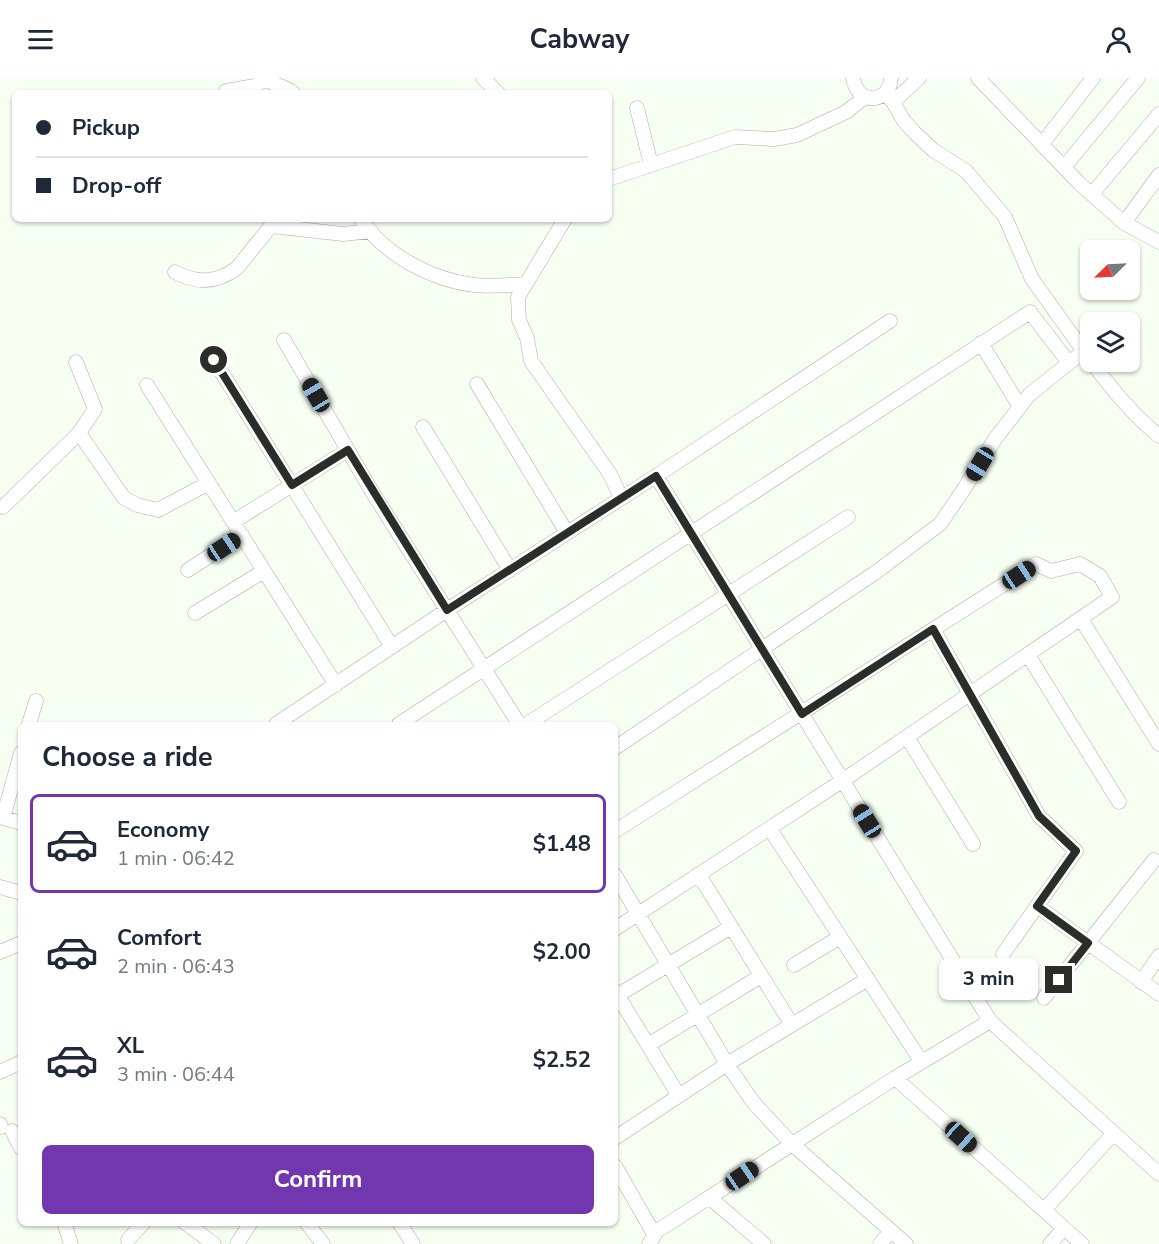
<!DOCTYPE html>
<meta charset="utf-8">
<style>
:root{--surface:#fff;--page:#f6f6f7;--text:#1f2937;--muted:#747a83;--line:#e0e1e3;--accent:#7237ae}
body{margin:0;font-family:"Nunito Sans",sans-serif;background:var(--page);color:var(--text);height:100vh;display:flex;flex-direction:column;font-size:22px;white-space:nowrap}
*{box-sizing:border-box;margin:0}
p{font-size:20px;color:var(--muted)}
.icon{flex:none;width:33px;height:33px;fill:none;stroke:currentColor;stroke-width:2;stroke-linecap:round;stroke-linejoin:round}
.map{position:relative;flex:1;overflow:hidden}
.sheet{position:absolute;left:18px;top:644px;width:600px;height:504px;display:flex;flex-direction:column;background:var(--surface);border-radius:9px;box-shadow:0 2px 4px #0004}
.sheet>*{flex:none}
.top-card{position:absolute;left:12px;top:12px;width:600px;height:132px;border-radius:9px;box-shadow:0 2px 4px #0004;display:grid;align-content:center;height:132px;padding:0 24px;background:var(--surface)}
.needle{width:39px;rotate:246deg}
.tools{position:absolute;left:1080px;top:162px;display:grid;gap:12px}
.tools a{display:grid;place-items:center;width:60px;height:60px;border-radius:9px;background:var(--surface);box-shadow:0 2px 4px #0004;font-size:30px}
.end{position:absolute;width:27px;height:27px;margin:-14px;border:8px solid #2a2d28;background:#fff;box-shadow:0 0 0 3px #fff}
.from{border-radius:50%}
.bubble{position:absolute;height:42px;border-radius:9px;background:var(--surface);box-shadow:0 2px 4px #0004;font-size:20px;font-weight:700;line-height:42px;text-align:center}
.car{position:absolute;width:18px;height:36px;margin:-18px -9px;border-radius:8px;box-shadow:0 0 4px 2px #0007;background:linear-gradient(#222 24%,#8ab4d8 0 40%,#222 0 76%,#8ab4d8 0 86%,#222 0)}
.top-card b{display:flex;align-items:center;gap:21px;height:57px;font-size:22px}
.top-card b+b{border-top:2px solid var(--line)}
.top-card i{width:15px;height:15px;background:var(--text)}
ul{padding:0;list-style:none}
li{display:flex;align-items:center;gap:18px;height:99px;margin:0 12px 9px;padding:0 12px;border:3px solid transparent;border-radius:9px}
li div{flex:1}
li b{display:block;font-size:22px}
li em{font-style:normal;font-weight:700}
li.active{border-color:var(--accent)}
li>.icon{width:54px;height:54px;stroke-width:1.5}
h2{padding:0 24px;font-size:27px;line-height:72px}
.action{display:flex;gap:12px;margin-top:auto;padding:12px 24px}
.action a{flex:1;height:69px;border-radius:9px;background:var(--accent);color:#fff;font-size:24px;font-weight:700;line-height:69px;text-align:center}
header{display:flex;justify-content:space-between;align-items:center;height:78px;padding:0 24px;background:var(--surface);font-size:27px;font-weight:700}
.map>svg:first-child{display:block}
</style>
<header><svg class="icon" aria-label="menu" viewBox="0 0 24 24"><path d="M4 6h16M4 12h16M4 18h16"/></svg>Cabway<svg class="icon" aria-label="person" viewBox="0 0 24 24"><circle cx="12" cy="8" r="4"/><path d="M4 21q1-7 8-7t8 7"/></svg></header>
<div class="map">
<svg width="1159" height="1166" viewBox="0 0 1159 1166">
<rect width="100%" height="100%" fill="#f6fff2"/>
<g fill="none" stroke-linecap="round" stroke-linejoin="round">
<defs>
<path id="street" d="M265,0C272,8 285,7 293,15
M483,0L498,15
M853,0C857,27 889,27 891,0
M978,0L1079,105L1124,145L1159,164
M226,13L255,8L265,1
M885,15L893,24L904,43L914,54L933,72L966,93L1005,139L1032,201L1090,282
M893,24L919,0
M637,30L651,87
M1042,66L1093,0
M1064,89L1138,0
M609,101L735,59L774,61L797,57L846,34L865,19
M1092,116L1159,36
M361,141C384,177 432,202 474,207C490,209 508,207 525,206
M565,141L518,219L519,242L527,260L531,283L610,396L621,420
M1124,145L1159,97
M175,194C197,206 217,205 237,190L271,148L343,156L371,153
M284,262L371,412L519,646
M981,265L1020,329
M214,282L392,569
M1092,284C1112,312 1132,336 1159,358
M477,306L567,455
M147,307L336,607
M423,349L510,492
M79,355L124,420L137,427L158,432L209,405
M656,398L990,943L1159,1096
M3,429L79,355L95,331L76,284
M233,444L348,372
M188,492L242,457
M195,535L264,493
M1081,541L1159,666
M933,551L1039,738L1076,773L1003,876
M1028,577L1119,724
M29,646L36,623
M276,646L447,532L656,398L890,243
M399,646L1030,234L1069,285
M527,646L848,439
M907,659L973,766
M615,670L879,492L940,446L962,414L995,361L1029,317L1084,273
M0,739L21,745
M3,740L21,675
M770,751L921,983
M615,753L1036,486L1051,493L1080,486L1100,498L1112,519L842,703L615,851
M615,797L727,986L753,1024L791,1065L906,1166
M699,797L792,947
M0,809L21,815
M1037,828L1159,916
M0,874L21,865
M794,887L840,859
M1141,904L1159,878
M615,913L679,1018
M618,917L731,849
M1044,920L1154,782
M648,967L761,898
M0,994L21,984
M895,1000L1082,1166
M0,1046L1,1049
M12,1053L21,1070
M615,1060L727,986L868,901
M615,1088L654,1156
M710,1120L764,1166
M1044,1132L1114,1055
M64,1144L71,1166
M184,1144L214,1166
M306,1144L323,1166
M399,1144L413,1166
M128,1162L144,1144
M237,1166L251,1144
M649,1166L657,1153L895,1000L990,943
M880,1166L891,1153
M1050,1166L1064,1150"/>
</defs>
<use href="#street" stroke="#a7b0a4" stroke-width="15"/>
<use href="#street" stroke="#fff" stroke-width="14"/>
</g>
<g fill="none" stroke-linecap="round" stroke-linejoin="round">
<path stroke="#2a2d28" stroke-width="8" d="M214,282L292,407L348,372L447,532L656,398L802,636L933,551L1039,738L1076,773L1037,828L1088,865L1059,902"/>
</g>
</svg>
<div class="tools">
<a><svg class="needle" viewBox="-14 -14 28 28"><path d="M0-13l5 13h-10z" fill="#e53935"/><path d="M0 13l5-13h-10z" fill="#747a83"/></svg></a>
<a><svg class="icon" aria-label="layers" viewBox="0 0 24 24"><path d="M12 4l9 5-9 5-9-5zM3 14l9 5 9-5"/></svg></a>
</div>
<i class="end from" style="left:214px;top:282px"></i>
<i class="end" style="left:1059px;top:902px"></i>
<div class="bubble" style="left:939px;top:880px;width:99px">3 min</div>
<i class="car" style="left:316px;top:317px;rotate:330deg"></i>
<i class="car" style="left:980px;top:386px;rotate:211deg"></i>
<i class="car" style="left:224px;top:469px;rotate:57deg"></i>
<i class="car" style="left:1019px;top:497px;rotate:57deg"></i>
<i class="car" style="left:867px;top:743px;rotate:328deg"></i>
<i class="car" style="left:961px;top:1059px;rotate:132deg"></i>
<i class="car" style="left:742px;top:1098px;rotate:56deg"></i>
<div class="top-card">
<b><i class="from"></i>Pickup</b>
<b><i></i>Drop-off</b>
</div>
<section class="sheet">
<h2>Choose a ride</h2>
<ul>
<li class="active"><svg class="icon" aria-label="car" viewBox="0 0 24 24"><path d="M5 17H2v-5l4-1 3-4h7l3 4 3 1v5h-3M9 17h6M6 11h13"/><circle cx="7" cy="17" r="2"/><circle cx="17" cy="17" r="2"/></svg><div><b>Economy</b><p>1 min · 06:42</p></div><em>$1.48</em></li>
<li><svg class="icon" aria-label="car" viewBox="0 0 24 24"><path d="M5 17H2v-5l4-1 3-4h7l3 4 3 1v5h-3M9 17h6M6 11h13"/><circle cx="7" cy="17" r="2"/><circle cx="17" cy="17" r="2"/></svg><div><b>Comfort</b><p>2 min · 06:43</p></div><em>$2.00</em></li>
<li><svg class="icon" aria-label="car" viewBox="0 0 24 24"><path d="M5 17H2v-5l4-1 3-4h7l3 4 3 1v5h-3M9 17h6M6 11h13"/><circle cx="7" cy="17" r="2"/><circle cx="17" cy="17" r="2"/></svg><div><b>XL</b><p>3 min · 06:44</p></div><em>$2.52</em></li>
</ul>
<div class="action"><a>Confirm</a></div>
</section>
</div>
